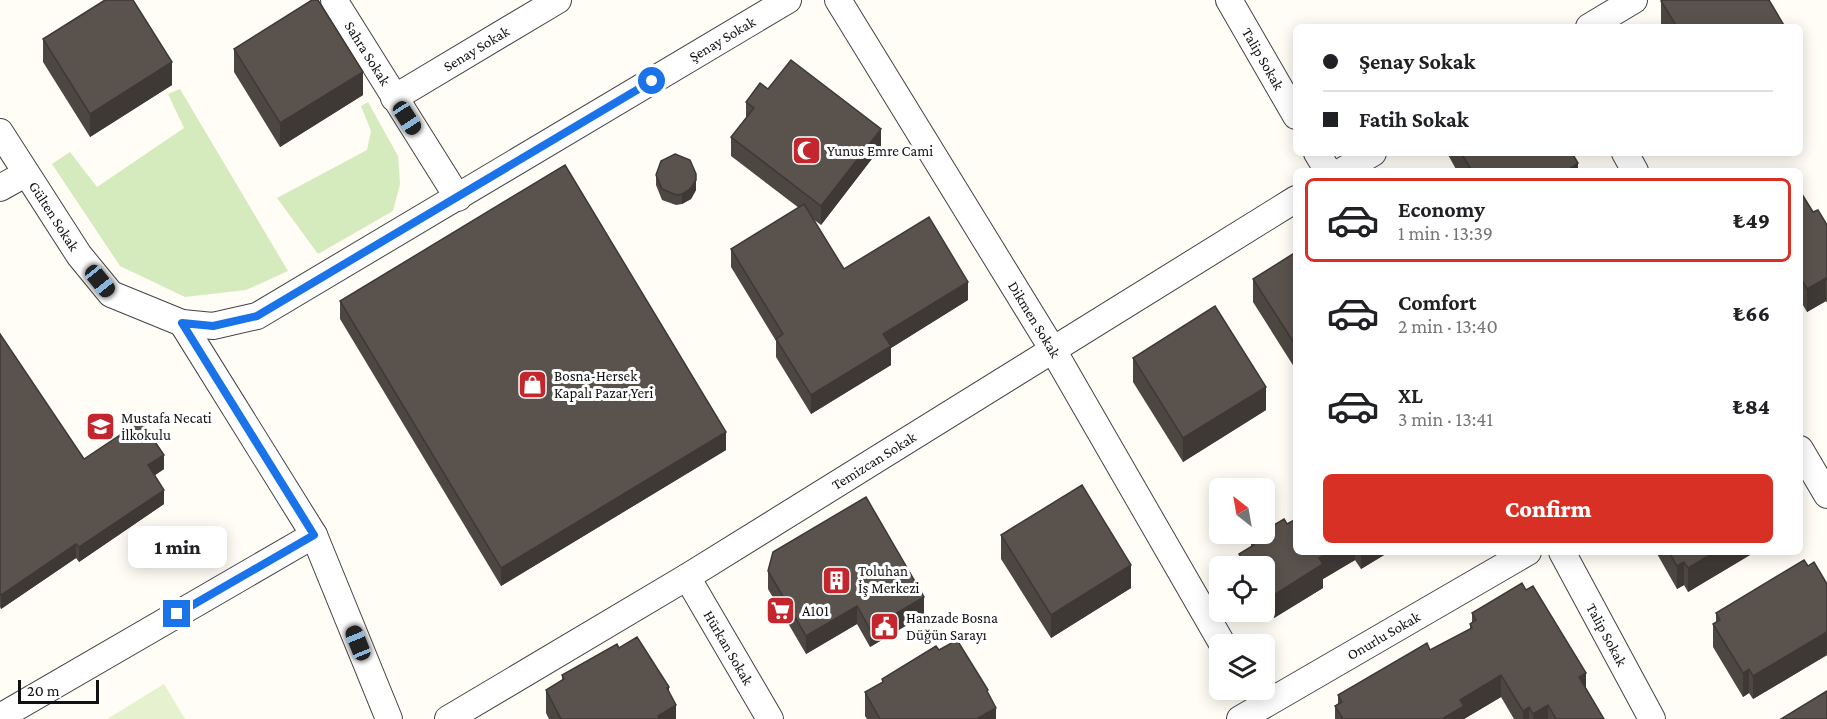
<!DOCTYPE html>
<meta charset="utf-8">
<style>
:root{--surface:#fff;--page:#f6f6f6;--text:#202124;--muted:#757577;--line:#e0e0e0;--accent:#d93025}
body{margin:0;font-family:"Crimson Pro",serif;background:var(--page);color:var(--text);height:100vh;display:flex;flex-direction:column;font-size:22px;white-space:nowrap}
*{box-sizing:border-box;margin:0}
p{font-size:20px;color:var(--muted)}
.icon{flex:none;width:33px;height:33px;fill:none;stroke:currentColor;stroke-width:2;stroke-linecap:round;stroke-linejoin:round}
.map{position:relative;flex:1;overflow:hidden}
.panel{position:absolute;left:1293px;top:168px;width:510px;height:387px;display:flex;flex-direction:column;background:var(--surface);border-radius:9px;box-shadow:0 3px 15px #0003}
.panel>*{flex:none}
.guide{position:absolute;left:1293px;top:24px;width:510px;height:132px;border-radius:9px;box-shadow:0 3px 15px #0003;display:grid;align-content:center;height:132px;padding:0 30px;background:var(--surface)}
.needle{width:39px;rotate:329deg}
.buttons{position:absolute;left:1209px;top:478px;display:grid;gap:12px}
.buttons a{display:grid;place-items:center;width:66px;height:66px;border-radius:9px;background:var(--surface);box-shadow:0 3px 15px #0003;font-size:30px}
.scale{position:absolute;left:18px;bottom:15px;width:81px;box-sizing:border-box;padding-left:6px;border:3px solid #111;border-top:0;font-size:16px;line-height:21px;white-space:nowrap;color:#111;-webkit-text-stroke:4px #fff;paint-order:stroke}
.end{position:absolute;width:27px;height:27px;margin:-14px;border:8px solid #1a73e8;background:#fff;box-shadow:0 0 0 3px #fff}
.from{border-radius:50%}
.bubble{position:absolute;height:42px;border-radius:9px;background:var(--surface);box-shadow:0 3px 15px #0003;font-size:20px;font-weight:800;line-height:42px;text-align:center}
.car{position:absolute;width:18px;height:36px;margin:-18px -9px;border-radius:8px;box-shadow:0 0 4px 2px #0007;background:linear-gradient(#222 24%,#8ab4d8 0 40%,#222 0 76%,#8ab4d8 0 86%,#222 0)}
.guide b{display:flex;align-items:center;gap:21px;height:57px;font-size:22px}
.guide b+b{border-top:2px solid var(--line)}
.guide i{width:15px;height:15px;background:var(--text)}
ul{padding:10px 0 0;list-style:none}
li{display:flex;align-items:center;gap:18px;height:84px;margin:0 12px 9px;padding:0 18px;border:3px solid transparent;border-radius:9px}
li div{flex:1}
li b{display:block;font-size:22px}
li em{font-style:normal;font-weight:800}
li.active{border-color:var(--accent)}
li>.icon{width:54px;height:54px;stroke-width:1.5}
.primary-button{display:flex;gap:12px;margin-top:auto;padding:12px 30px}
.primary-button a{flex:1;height:69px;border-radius:9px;background:var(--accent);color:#fff;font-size:24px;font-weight:800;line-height:69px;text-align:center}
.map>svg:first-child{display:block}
</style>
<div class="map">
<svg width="1827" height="719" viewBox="0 0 1827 719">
<rect width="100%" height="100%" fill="#fffdf5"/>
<path fill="#d5ebbd" d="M180,89L288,271L246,290L185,297L120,266L52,164L70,152L97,187L184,128L168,94Z
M368,102L398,156L400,184L393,211L318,254L277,198L367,150L371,131L361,106Z"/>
<path fill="#e6f2cf" d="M164,684L185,719H107Z"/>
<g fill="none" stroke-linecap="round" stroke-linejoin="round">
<defs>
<g id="street">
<path id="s1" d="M334,0L458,198"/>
<path id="s2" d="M838,0L1053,350L1223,645"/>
<path id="s3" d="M1229,0L1296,116"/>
<path d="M1589,27L1634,0"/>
<path id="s4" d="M394,98L558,0"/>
<path id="s5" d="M0,132L79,255L111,294L182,323L213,326L257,316L788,0"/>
<path d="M1317,153L1328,171"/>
<path d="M1625,153L1635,171"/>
<path d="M1342,171L1373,153"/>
<path d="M0,188L25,174"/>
<path d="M182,323L314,535L389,719"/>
<path d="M1800,449L1827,495"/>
<path id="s6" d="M1562,552L1652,719"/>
<path id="s7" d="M687,577L770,719"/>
<path d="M0,717L314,535"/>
<path id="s8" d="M448,719L687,577L1296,199"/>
<path id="s9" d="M1240,719L1528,552"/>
</g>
</defs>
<use href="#street" stroke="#444" stroke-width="28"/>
<use href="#street" stroke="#fff" stroke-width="26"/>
</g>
<path fill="#4d4742" d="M1661,1L1785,27H1663L1661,24Z
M43,39L172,85L90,137L43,62Z
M234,49L363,95L280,147L234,72Z
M768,89L881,147L821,225L813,219L844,269L968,300L891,348V365L811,414L776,357V341L731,267V249L799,208L731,156V137L746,118V102Z
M1447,153H1572L1578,171H1457Z
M656,175L696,190L691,199L682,204L676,205L662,200L656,185Z
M1800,191L1813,212L1827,225V303L1826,301L1807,312L1800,300Z
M1296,252V370L1253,302V279Z
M340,301L726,450L501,586L340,319Z
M0,334L84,459L164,469L155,475L164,504L79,562L76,558L1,609L0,607Z
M1133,358L1266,410L1183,462L1133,382Z
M1001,535L1131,588L1051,638L1001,559Z
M1251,539L1296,552H1389L1361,569L1355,560L1323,579V588L1274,618L1270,612L1263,616L1261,612H1264V567H1239V554L1251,547Z
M1656,552H1755L1688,592L1684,585L1677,589Z
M1808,566L1827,584V655L1753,699L1749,693L1743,697L1713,647V624L1716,622V613Z
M768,571L924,615L870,647L857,624L806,654L768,589Z
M1472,613L1586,688L1604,719H1514L1501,697L1464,719H1335V706L1338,704V695L1430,650L1470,629V624L1472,622Z
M619,648L669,691L676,719H549L546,713V690L562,681V675Z
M939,650L988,693L996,719H867L865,716V692L882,683V679Z"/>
<path fill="#3f3936" d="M172,62V85L90,137V114Z
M363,72V95L280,147V123Z
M881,129V147L821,225V206Z
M1578,163V171H1566Z
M696,174V190L691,199L682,204V194Z
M1826,278V301L1807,312V289Z
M968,282V300L891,348V365L811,414V395L883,334Z
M1266,387V410L1183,462V438Z
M726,432V450L501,586V568Z
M164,455V469L148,480V465Z
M164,490V504L79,562V547Z
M76,544V558L1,609V595Z
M1329,552H1355V560L1323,579V588L1274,618V595L1319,558Z
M1361,552H1389L1361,569Z
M1715,552H1755L1688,592V568Z
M1684,562V585L1677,589V566Z
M1131,565V588L1051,638V615Z
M1270,589V612L1263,616V612H1264V592Z
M924,597V615L870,647V629Z
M857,606V624L806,654V636Z
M1827,632V655L1753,699V676Z
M1749,669V693L1743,697V673Z
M1586,673V695L1579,677Z
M1501,675V697L1464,719H1442L1460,700Z
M669,687V710L676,705V719H658V716L667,688Z
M988,690V712L996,708V719H978L987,691Z
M1548,705V719H1533V714Z
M1529,707V719H1523V711Z"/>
<path fill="#5a524d" stroke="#3f3936" stroke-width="1.5" d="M105,0H133L172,62L90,114L43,39Z
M312,0H318L363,72L280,123L234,49Z
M1663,0H1769L1785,27H1677L1661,1Z
M791,60L881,129L821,206L731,137L754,108L746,102L760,83L768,89Z
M1461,153H1572L1578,163L1566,171H1472Z
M675,154L690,160L696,174V180L691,188L682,194L676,195L662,189L656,175L661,161Z
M565,165L726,432L501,568L340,301Z
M1800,191L1813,212L1818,210L1827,225V280L1826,278L1807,289L1800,277Z
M804,204L844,269L929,217L968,282L883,334L891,346L811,395L776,339L783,334L731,249Z
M1296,252V346L1253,279Z
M1215,306L1266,387L1183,438L1133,358Z
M0,334L84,459L141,421L164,455L148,465L164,490L79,547L76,544L1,595L0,593Z
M1082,485L1131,565L1051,615L1001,535Z
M866,497L924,597L870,629L857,606L806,636L768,571L773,552Z
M1284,519L1287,524L1296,519V552H1329L1319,558L1323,564L1274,595L1270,589L1264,592V567H1247L1239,554L1254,545L1251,539L1260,534H1264V531Z
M1669,552H1715L1688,568L1684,562L1677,566Z
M1804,560L1808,566L1814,562L1827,584V632L1753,676L1749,669L1743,673L1713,624L1720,620L1716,613Z
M1522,583L1526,590L1533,586L1586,673L1579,677L1604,719H1556L1548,705L1533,714L1529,707L1523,711L1501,675L1460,700L1464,706L1442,719H1343L1335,706L1342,702L1338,695L1427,643L1430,650L1472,628L1470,624L1476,620L1472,613Z
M637,637L669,687L667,688L676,705L658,716L660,719H561L546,690L564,679L562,675L617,644L619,648Z
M957,640L988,690L987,691L996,708L978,718V719H880L865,692L883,682L882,679L936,646L939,650Z
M1827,691V719H1781Z"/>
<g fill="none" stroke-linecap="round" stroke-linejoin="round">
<path stroke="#1a73e8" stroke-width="8" d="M177,614L314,535L182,323L213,326L257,316L652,81"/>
</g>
<defs>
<symbol id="mosque-square" viewBox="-11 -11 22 22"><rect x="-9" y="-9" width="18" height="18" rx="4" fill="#c4262e" stroke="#fff"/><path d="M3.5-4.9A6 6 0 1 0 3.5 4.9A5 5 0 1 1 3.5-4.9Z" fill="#fff"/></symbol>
<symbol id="shop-square" viewBox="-11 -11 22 22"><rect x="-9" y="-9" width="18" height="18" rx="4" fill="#c4262e" stroke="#fff"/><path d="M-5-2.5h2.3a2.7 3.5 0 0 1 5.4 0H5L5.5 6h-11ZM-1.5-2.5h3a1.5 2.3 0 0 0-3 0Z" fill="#fff"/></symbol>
<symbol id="school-square" viewBox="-11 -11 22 22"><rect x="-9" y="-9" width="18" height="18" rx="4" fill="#c4262e" stroke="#fff"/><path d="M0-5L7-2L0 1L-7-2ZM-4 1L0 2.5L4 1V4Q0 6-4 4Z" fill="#fff"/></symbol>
<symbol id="building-square" viewBox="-11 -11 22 22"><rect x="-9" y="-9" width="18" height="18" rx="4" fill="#c4262e" stroke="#fff"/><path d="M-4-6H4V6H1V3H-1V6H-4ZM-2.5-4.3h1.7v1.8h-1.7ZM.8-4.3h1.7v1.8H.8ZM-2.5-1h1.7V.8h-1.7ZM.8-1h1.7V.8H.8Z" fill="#fff"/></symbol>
<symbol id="supermarket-square" viewBox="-11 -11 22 22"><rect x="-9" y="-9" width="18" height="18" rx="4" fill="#c4262e" stroke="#fff"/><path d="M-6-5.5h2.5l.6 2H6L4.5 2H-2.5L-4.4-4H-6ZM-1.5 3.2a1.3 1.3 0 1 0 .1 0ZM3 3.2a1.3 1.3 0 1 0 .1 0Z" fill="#fff"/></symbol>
<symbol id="civic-square" viewBox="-11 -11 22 22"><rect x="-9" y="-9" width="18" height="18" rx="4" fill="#c4262e" stroke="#fff"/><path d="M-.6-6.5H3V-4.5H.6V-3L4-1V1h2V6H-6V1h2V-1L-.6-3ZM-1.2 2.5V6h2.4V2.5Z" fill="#fff"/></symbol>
</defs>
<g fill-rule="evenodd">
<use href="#mosque-square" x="790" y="134" width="33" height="33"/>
<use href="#shop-square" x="516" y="368" width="33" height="33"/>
<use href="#school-square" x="84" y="410" width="33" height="33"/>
<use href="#building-square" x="820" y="564" width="33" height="33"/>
<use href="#supermarket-square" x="764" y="594" width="33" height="33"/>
<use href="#civic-square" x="868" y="610" width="33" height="33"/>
</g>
<g text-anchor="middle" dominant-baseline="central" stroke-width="6" stroke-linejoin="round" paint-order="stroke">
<g font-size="15" fill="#111" stroke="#fff">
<text stroke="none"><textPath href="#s5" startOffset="891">Şenay Sokak</textPath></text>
<text stroke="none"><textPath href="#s4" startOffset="96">Senay Sokak</textPath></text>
<text stroke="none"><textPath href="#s1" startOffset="63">Sahra Sokak</textPath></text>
<text stroke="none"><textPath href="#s3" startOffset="68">Talip Sokak</textPath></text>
<text stroke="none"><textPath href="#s5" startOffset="100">Gülten Sokak</textPath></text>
<text stroke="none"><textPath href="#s2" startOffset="375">Dikmen Sokak</textPath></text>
<text stroke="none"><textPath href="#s8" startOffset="498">Temizcan Sokak</textPath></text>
<text stroke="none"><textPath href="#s9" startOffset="166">Onurlu Sokak</textPath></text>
<text stroke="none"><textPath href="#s6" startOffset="94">Talip Sokak</textPath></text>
<text stroke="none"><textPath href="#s7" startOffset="82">Hürkan Sokak</textPath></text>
</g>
<g font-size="15" fill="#111" stroke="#fff" text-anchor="start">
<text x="827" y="151">Yunus Emre Cami</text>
<text x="554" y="376">Bosna-Hersek<tspan x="554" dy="17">Kapalı Pazar Yeri</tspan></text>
<text x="121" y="418">Mustafa Necati<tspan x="121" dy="17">İlkokulu</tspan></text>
<text x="858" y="571">Toluhan<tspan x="858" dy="17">İş Merkezi</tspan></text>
<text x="802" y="611">A101</text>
<text x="906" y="618">Hanzade Bosna<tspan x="906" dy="17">Düğün Sarayı</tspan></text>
</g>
</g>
</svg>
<div class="buttons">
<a><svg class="needle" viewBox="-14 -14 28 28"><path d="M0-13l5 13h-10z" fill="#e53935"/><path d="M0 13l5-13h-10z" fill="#757577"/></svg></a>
<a><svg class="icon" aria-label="locate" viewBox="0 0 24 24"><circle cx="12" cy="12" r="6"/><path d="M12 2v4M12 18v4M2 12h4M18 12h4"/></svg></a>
<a><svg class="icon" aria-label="layers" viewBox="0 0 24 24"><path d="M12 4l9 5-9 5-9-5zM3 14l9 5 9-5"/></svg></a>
</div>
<div class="scale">20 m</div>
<i class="end from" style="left:652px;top:81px"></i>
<i class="end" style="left:177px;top:614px"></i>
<div class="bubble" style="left:128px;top:526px;width:99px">1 min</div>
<i class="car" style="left:407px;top:118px;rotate:147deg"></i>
<i class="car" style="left:100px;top:281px;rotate:141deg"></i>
<i class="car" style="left:358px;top:643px;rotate:338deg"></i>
<div class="guide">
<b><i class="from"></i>Şenay Sokak</b>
<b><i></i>Fatih Sokak</b>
</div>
<section class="panel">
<ul>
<li class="active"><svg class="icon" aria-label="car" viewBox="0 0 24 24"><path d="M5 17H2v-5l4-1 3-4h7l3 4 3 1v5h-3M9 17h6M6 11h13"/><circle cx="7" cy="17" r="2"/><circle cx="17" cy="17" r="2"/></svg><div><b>Economy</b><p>1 min · 13:39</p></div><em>₺49</em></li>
<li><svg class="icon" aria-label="car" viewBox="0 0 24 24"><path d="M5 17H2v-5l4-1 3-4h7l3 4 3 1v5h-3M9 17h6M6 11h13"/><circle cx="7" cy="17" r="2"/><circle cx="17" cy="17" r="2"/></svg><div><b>Comfort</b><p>2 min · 13:40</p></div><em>₺66</em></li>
<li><svg class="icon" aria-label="car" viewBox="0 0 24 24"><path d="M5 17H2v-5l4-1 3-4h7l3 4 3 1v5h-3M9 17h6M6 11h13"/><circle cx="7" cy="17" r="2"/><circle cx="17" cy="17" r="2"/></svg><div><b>XL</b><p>3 min · 13:41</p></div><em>₺84</em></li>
</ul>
<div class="primary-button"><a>Confirm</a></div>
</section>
</div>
